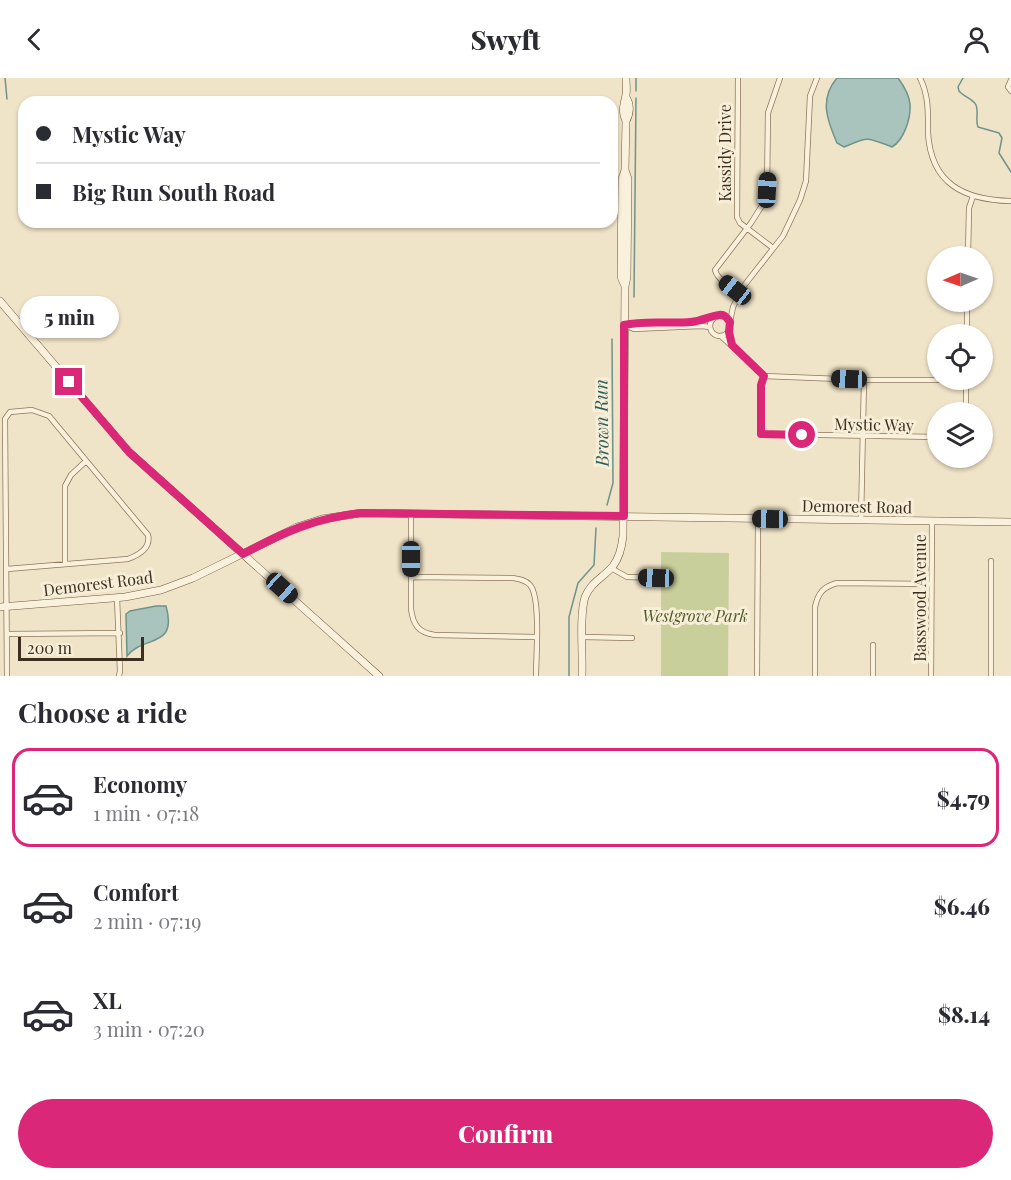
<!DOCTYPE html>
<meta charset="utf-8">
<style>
:root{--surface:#fff;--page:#f7f7f7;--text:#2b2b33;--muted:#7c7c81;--line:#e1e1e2;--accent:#db2777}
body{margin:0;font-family:"Playfair Display",serif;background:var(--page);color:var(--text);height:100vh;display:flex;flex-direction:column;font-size:22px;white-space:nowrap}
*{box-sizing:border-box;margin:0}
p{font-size:20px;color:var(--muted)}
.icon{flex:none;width:33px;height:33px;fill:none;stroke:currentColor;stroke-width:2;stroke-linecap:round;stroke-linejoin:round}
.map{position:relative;height:598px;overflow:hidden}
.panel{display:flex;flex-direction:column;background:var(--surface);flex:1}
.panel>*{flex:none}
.guide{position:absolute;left:18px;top:18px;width:600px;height:132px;border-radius:18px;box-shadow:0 2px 4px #0004;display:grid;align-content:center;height:132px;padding:0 18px;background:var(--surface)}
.needle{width:39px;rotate:268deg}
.buttons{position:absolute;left:927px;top:168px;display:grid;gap:12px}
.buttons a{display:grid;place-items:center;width:66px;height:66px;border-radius:50%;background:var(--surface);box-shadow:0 2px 4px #0004;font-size:30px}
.scale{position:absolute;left:18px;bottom:15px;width:126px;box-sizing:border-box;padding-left:6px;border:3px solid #3d2e20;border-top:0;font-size:16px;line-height:21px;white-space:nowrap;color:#3d2e20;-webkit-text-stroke:4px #f7eed8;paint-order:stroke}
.end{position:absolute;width:27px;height:27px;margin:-14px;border:8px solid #db2777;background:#fff;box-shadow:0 0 0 3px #fff}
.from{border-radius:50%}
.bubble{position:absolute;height:42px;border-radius:21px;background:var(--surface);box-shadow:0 2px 4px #0004;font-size:20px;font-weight:800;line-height:42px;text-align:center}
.car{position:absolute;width:18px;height:36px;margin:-18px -9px;border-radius:8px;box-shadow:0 0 4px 2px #0007;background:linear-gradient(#222 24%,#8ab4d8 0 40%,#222 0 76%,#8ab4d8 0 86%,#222 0)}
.guide b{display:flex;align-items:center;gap:21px;height:57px;font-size:22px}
.guide b+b{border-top:2px solid var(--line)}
.guide i{width:15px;height:15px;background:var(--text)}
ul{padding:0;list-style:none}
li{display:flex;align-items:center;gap:18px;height:99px;margin:0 12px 9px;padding:0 6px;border:3px solid transparent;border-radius:18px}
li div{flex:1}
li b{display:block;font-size:22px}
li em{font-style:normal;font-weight:800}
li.active{border-color:var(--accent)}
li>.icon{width:54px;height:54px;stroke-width:1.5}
h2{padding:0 18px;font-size:27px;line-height:72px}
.button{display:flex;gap:12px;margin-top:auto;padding:12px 18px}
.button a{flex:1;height:69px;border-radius:36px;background:var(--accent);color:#fff;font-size:24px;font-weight:800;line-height:69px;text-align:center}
header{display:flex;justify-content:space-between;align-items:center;height:78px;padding:0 18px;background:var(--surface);font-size:27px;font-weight:800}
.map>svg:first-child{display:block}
</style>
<header><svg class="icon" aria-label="back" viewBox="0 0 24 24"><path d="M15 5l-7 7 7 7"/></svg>Swyft<svg class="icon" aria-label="person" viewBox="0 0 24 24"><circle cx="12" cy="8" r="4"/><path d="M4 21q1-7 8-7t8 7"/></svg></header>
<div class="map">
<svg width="1011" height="598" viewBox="0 0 1011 598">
<rect width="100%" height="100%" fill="#f0e4c8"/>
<path fill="#c9cf9b" d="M661,474L729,475L728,598H661Z"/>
<path fill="#a9c4bc" stroke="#6f938a" stroke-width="1.5" d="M837,0H898C904,8 909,17 910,26C911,40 904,62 892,69C867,59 869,58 844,69L837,65C827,42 819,21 837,0Z
M156,528H166C178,571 143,557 127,578L126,536L130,533Z"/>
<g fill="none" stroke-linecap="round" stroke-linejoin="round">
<path stroke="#6f938a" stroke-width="1.5" d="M5,0L7,21
M963,0L958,9L959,13C964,19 973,21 976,27C979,34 975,42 978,49L999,55L1002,60L999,75L1011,94
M636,13V0
M634,219L636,20
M607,427L613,405L612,261
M569,598V539L578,505L594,487L596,450"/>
<defs>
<path id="street" d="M738,0L737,139L740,145L773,170
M920,0C929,18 928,35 928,55C931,106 964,122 1011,123
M1011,2L1008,9L1011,13
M968,178L969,130L973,118
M740,214C731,210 717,201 715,192L751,145L763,126L767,112L768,35L780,0
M710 248a10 10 0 1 1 20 0a10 10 0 1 1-20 0Z
M730,244L733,229L743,209L783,158L800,122L806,103L810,18L817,0
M624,247L634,245L693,244L713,240
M624,247L634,251L701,248L710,249
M967,256V224
M721,258L764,298L864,302H966
M764,298L761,307V356L938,359
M966,334V302
M411,435V531C413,547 419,555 435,557L536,559
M861,442L864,302
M65,486V408L71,397L86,383
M611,490L627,499L660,500
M411,499L513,500C519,501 526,502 530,507C541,519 536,580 536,598
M117,520L120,593L119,598
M8,556L120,555
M583,559L632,560
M873,567V598
M7,598L5,341L10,334L32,332L49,338L148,457C151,470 139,477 128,481L7,491
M757,598L758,441
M815,598V529C818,515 823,509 837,505L931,506
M931,598L932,443
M991,598V483"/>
<path id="secondary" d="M626,43C630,36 631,27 626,19
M625,208L621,199L622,101L625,92L626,43C621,33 624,27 626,17C627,12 626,5 626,0
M0,223L129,374L379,598
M0,529L125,519L161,512L193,500L297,449L322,441L361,435L1011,444
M582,598C583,576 579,538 585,519C591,504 603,500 613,488C619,480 622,468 623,458L625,208L627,199L628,101L625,92"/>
</defs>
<use href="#street" stroke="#8d765c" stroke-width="6"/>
<use href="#secondary" stroke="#6f573f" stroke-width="8"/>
<use href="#street" stroke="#faf1dc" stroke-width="4.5"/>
<use href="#secondary" stroke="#faf1dc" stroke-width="7"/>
</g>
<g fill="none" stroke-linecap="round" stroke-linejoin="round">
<path stroke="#db2777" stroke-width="8" d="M69,304L129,374L243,476C284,454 315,440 361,435L624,438V247C646,242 669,246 691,244C701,243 710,238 719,237C725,236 727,240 730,244L729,254L732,267L764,298L761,307V356L802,357"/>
</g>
<g text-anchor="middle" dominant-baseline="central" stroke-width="6" stroke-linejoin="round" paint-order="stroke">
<g font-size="16" fill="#3d2e20" stroke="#f7eed8">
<text transform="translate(724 75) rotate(-90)">Kassidy Drive</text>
<text transform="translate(874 346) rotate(1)">Mystic Way</text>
<text transform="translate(857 428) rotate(1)">Demorest Road</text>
<text transform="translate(98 505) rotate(-7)">Demorest Road</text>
<text transform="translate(919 520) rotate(-90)">Basswood Avenue</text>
</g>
<g font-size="16" font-style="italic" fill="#4d5a26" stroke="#f7eed8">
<text x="695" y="537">Westgrove Park</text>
</g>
<g font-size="18" font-style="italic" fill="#2f5d5a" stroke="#f7eed8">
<text transform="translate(601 345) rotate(-91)">Brown Run</text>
</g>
</g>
</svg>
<div class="buttons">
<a><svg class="needle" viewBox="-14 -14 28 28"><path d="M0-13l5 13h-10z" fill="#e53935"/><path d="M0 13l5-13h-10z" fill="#7c7c81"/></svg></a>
<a><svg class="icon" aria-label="locate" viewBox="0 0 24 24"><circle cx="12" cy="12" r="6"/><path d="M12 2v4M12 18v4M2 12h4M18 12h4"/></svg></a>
<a><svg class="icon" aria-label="layers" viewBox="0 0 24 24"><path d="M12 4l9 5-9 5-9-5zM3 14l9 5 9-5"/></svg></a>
</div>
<div class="scale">200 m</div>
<i class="end from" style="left:802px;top:357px"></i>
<i class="end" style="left:69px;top:304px"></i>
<div class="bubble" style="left:20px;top:218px;width:99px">5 min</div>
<i class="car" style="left:767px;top:112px;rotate:3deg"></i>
<i class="car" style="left:735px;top:212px;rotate:308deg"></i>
<i class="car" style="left:849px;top:301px;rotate:272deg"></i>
<i class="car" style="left:770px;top:441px;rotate:271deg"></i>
<i class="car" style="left:411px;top:481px;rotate:180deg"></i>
<i class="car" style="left:656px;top:500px;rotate:272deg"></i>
<i class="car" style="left:282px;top:510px;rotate:132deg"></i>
<div class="guide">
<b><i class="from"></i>Mystic Way</b>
<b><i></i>Big Run South Road</b>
</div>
</div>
<section class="panel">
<h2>Choose a ride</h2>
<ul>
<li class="active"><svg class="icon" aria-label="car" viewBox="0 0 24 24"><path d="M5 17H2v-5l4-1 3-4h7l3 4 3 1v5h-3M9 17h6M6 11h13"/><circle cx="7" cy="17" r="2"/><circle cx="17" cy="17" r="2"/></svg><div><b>Economy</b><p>1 min · 07:18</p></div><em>$4.79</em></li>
<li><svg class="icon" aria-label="car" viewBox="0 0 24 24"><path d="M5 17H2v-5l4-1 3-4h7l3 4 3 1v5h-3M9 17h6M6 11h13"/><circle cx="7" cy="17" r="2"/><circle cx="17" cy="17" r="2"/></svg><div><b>Comfort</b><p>2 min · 07:19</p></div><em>$6.46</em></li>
<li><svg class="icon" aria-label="car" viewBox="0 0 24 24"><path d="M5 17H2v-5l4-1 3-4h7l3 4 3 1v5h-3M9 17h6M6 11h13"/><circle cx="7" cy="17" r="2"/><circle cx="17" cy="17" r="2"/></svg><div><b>XL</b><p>3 min · 07:20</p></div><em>$8.14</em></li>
</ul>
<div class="button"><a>Confirm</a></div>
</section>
